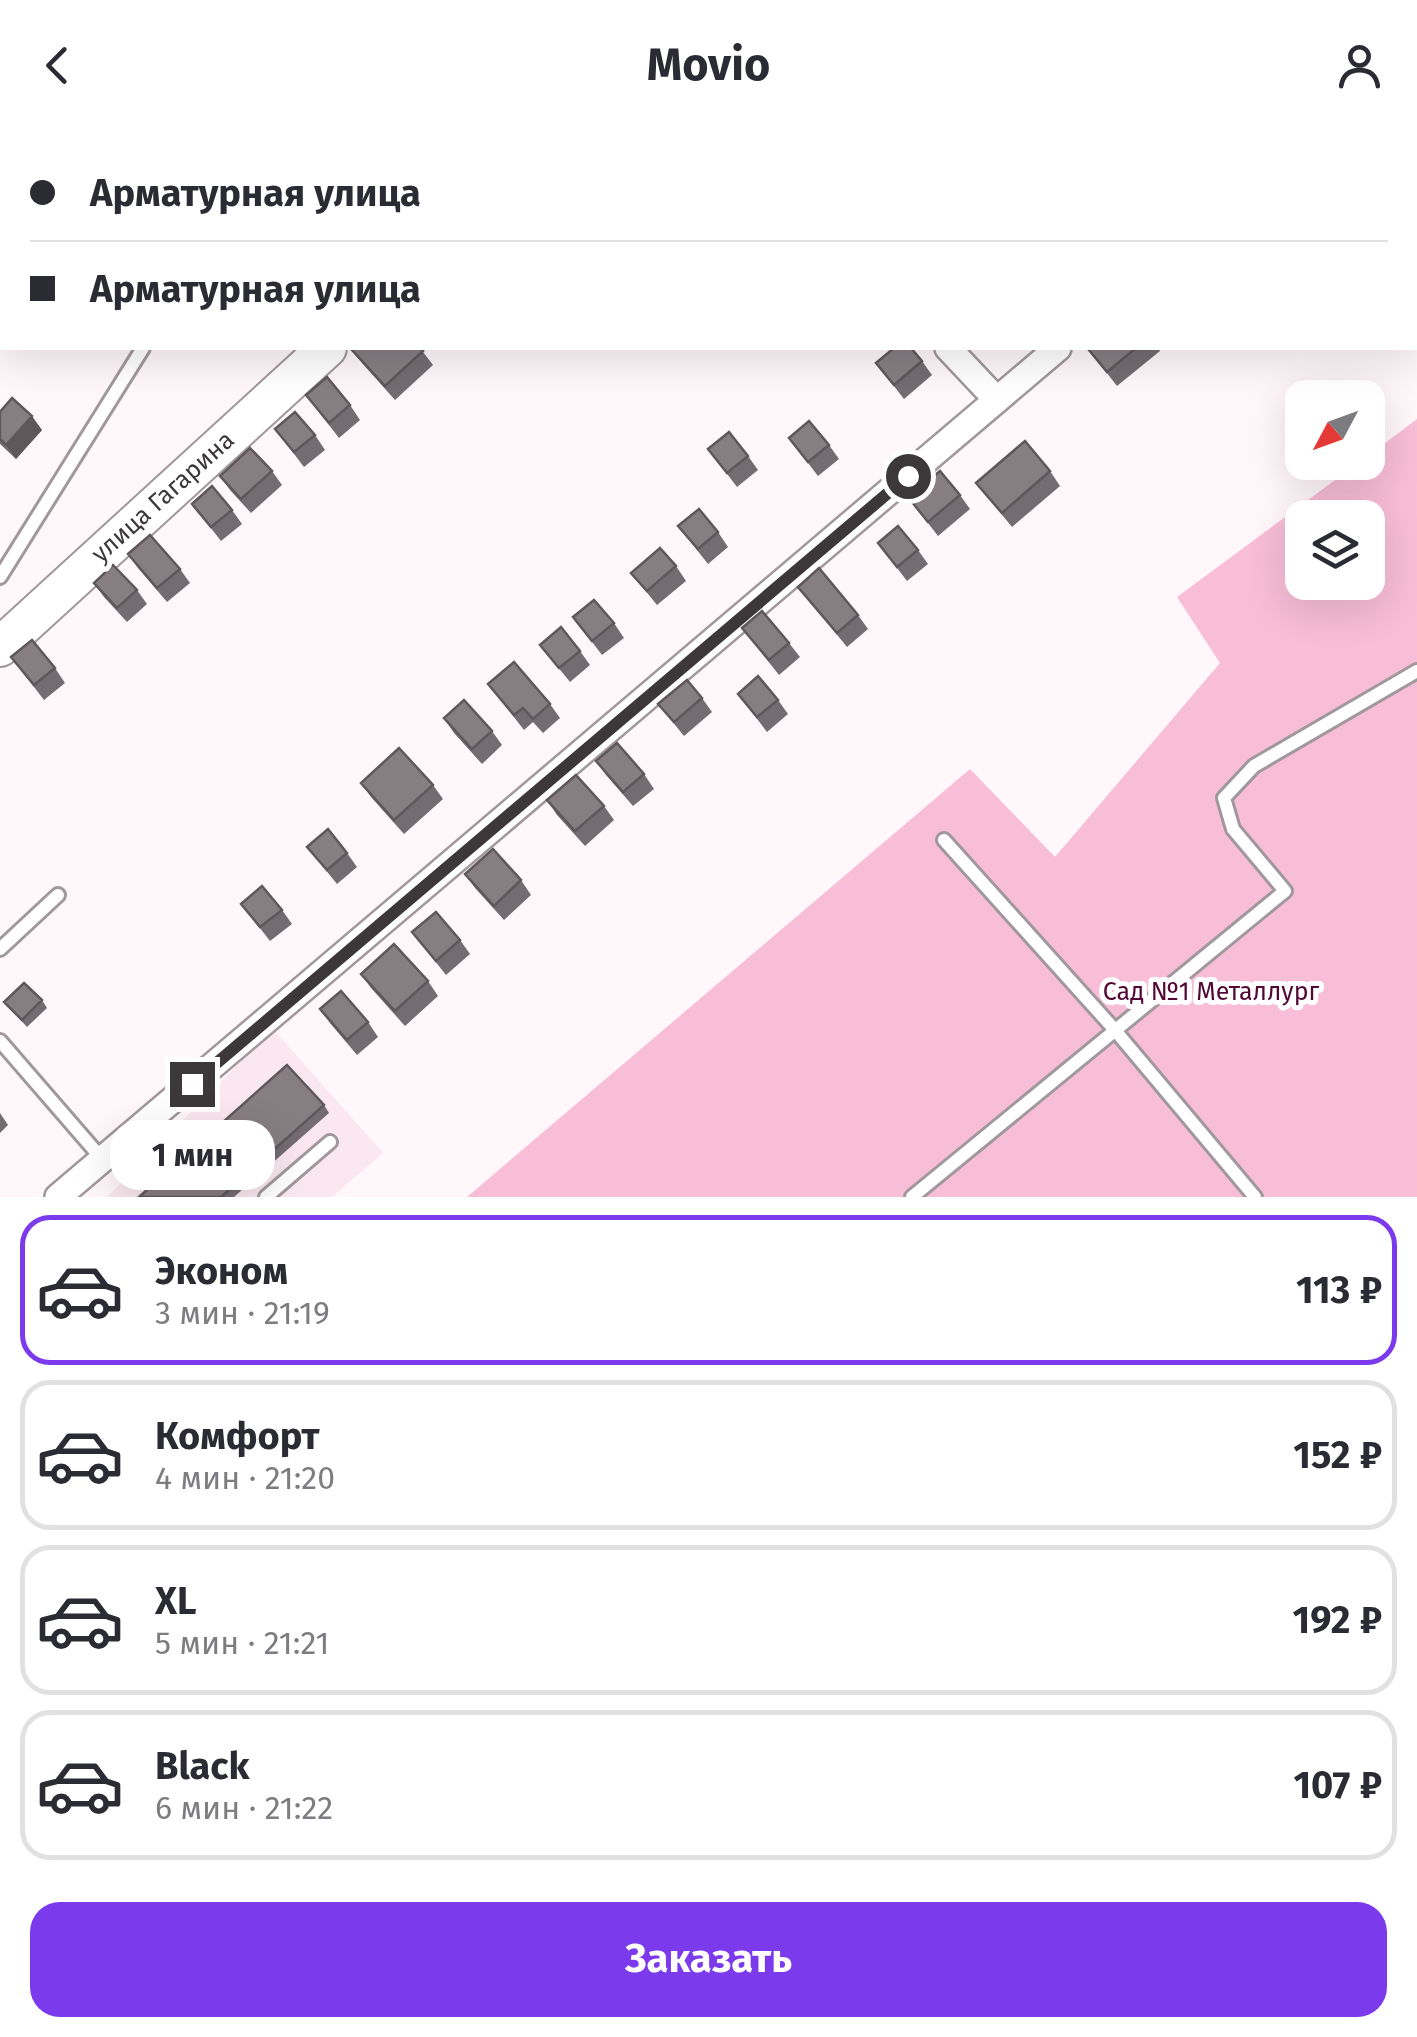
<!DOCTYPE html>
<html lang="ru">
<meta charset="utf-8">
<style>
:root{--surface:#fff;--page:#f2f2f3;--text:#2b2b33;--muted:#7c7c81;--line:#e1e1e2;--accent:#7c3aed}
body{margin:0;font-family:"Fira Sans",sans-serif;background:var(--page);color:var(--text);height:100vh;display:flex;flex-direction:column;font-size:38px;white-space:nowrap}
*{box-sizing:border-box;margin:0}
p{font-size:32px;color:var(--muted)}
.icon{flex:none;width:55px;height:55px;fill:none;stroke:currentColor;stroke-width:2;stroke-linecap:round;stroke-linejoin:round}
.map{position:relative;height:1067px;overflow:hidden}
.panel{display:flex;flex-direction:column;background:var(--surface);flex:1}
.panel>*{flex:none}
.hud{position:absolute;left:0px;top:0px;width:1418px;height:220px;box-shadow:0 10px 40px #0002;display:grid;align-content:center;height:220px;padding:0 30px;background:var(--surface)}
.needle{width:65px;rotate:229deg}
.tools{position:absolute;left:1285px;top:250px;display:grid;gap:20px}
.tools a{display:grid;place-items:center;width:100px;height:100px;border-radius:20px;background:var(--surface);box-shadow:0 10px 40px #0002;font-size:50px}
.end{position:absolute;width:45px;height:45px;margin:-22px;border:12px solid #3c383a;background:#fff;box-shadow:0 0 0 5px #fff}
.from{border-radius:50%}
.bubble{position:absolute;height:70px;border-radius:30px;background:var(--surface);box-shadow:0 10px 40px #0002;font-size:32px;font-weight:700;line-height:70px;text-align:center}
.hud b{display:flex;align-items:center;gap:35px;height:95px;font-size:38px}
.hud b+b{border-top:2px solid var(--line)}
.hud i{width:25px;height:25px;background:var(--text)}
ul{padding:18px 0 0;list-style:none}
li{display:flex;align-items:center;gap:30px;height:150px;margin:0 20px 15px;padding:0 10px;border:5px solid var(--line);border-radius:30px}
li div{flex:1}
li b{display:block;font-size:38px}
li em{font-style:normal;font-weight:700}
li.on{border-color:var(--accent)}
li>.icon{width:90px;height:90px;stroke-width:1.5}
.button{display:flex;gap:20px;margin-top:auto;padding:20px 30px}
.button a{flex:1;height:115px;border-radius:30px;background:var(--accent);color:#fff;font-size:40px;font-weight:700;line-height:115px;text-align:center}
header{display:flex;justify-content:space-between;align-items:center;height:130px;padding:0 30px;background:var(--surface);font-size:45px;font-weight:700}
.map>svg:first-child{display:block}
</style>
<header><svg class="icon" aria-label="back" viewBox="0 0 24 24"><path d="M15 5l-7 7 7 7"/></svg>Movio<svg class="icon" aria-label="person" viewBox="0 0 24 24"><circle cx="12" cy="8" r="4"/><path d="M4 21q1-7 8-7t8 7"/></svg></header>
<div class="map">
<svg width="1417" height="1067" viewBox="0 0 1417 1067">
<rect width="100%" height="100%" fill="#fff7fa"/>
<path fill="#fae7ef" d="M273,899L383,1023L332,1067H107Z"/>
<path fill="#f8bdd7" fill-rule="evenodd" d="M0,0H154L2,2L0,156Z
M1417,289V1067H467L970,639L1055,727L1220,533L1177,467L1358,333L1368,332V326ZM1302,388H1368V452H1302Z"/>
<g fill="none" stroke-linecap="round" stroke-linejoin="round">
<defs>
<path id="lane" d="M274,2L275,0
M0,447L143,218
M944,710L1114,899L1255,1067
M0,819L58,765
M0,911L103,1030
M266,1067L330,1012
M912,1067L1285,761L1233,699L1224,668L1254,636L1417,541"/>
<path id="street" d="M753,0L755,2
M1303,2L1306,0
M948,218L997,270
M58,1067L1058,218"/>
<path id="secondary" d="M555,2L557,0
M0,517L327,218"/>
</defs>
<use href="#lane" stroke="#a1989c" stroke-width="18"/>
<use href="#street" stroke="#a1989c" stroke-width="30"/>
<use href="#secondary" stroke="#a1989c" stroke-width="42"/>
<use href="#lane" stroke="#fff" stroke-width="12"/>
<use href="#street" stroke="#fff" stroke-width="25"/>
<use href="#secondary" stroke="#fff" stroke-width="38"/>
</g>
<path fill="#746c70" d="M652,0H668L665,2H654Z
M846,0H867L864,2H848Z
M1189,0H1214L1211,2H1191Z
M1407,0H1417V10H1415V2H1409Z
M420,218L433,235L395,270L362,233L351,219Z
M1092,218H1158L1160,221L1117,256L1089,220Z
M922,231L932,245L904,269L876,233Z
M306,265L350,275L360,290L339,308Z
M0,282L42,300L16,329L0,314Z
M275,299L315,305L325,320L304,337Z
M789,308L829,315L839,329L818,346Z
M708,319L748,326L758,340L737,357Z
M272,341L282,355L251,383L230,360L220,346Z
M1050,341L1060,356L1012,397L976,353Z
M960,365L970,379L938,406L908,367Z
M192,374L232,380L242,394L221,411Z
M678,396L718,402L728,417L708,434Z
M878,413L918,420L928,434L907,451Z
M128,424L180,439L190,453L167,472L138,438Z
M676,436L686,451L657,475L631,443Z
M94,453L137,460L147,474L127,492L104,467Z
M798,457L858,485L868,499L847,517Z
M573,487L614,493L624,508L602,525Z
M742,498L789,513L800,527L779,545Z
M540,515L580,521L590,535L570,552Z
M11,527L55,538L65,553L44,570Z
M488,554L550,574L560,588L543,603L533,592L524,600Z
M738,564L778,570L788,584L767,602Z
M702,568L712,582L684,606L658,574Z
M444,588L492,601L502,615L482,634L454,603Z
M596,631L644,644L654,659L633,676L606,645Z
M361,653L433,655L443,669L404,704L371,667Z
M547,670L604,676L614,690L585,716L557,685Z
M307,717L347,723L357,737L337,754Z
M465,744L521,750L531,765L504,790L475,758Z
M241,774L282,780L292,794L270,811Z
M412,802L460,810L470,824L446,845Z
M361,844L428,851L438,866L405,896L371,858Z
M42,870L47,878L27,897L4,872Z
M320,879L368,892L378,907L357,925L330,893Z
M324,975L329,983L234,1067H139Z
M0,983L8,995L0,1003Z"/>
<path fill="#5e585b" d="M32,286L42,300L16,329L6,315Z"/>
<path fill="#877e82" stroke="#5e585b" stroke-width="2.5" d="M353,218H420L423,221L385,256L351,219Z
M894,218H911L922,231L894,255L876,233Z
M1092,218H1136L1107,242L1089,220Z
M327,247L350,275L329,293L306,265Z
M12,268L32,286L6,315L0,309V282Z
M295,282L315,305L294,322L275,299Z
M809,291L829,315L808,332L789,308Z
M729,302L748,326L727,343L708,319Z
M1025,311L1050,341L1002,383L976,353Z
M250,318L272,341L241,369L220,346Z
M940,341L960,365L928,392L908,367Z
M212,356L232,380L211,397L192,374Z
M699,379L718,402L698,419L678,396Z
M898,396L918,420L897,437L878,413Z
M150,405L180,439L157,458L128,424Z
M660,418L676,436L647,461L631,443Z
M113,435L137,460L117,478L94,453Z
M819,438L858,485L837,503L798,457Z
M594,470L614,493L592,511L573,487Z
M762,481L789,513L769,530L742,498Z
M561,497L580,521L559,538L540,515Z
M32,510L55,538L34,555L11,527Z
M514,532L550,574L533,589L523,578L514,585L488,554Z
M758,546L778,570L757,587L738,564Z
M687,550L702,568L674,592L658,574Z
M464,570L492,601L472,619L444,588Z
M617,613L644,644L623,662L596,631Z
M399,618L433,655L394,690L361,653Z
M576,645L604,676L575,701L547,670Z
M328,699L347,723L327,740L307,717Z
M493,719L521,750L494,776L465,744Z
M262,756L282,780L260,797L241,774Z
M436,782L460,810L436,831L412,802Z
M394,814L428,851L395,881L361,844Z
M24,853L42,870L22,890L4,872Z
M341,861L368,892L347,910L320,879Z
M287,935L324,975L221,1067H139Z"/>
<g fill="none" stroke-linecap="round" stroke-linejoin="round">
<path stroke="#3c383a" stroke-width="12" d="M192,954L908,346"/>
</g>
<g text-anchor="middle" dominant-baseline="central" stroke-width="10" stroke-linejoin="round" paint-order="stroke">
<g font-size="25" fill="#3c383a" stroke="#fff">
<text transform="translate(163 367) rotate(-42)">улица Гагарина</text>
</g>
<g font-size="25" fill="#520734" stroke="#fff">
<text x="1211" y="862">Сад №1 Металлург</text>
</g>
</g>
</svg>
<div class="tools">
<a><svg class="needle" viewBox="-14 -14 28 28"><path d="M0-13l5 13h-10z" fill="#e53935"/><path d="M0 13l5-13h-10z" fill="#7c7c81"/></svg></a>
<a><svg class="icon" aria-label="layers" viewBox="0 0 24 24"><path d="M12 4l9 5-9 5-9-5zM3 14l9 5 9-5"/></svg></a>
</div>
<i class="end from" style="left:908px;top:346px"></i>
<i class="end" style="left:192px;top:954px"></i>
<div class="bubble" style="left:110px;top:990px;width:165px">1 мин</div>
<div class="hud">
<b><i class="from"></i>Арматурная улица</b>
<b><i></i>Арматурная улица</b>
</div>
</div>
<section class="panel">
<ul>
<li class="on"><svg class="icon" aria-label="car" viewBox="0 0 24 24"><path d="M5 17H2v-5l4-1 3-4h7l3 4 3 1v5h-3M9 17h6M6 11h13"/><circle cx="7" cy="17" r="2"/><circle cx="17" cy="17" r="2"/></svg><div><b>Эконом</b><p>3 мин · 21:19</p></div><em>113 ₽</em></li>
<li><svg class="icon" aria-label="car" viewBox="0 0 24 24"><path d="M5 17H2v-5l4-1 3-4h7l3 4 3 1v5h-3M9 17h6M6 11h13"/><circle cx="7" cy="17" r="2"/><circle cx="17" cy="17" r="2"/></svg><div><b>Комфорт</b><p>4 мин · 21:20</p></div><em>152 ₽</em></li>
<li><svg class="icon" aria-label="car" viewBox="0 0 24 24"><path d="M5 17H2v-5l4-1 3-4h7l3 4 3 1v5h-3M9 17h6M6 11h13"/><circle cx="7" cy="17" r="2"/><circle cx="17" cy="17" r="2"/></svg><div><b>XL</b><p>5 мин · 21:21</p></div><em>192 ₽</em></li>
<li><svg class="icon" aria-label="car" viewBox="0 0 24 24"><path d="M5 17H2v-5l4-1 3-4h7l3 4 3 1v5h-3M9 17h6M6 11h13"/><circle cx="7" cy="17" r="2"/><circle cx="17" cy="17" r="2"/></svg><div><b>Black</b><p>6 мин · 21:22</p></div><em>107 ₽</em></li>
</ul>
<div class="button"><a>Заказать</a></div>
</section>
